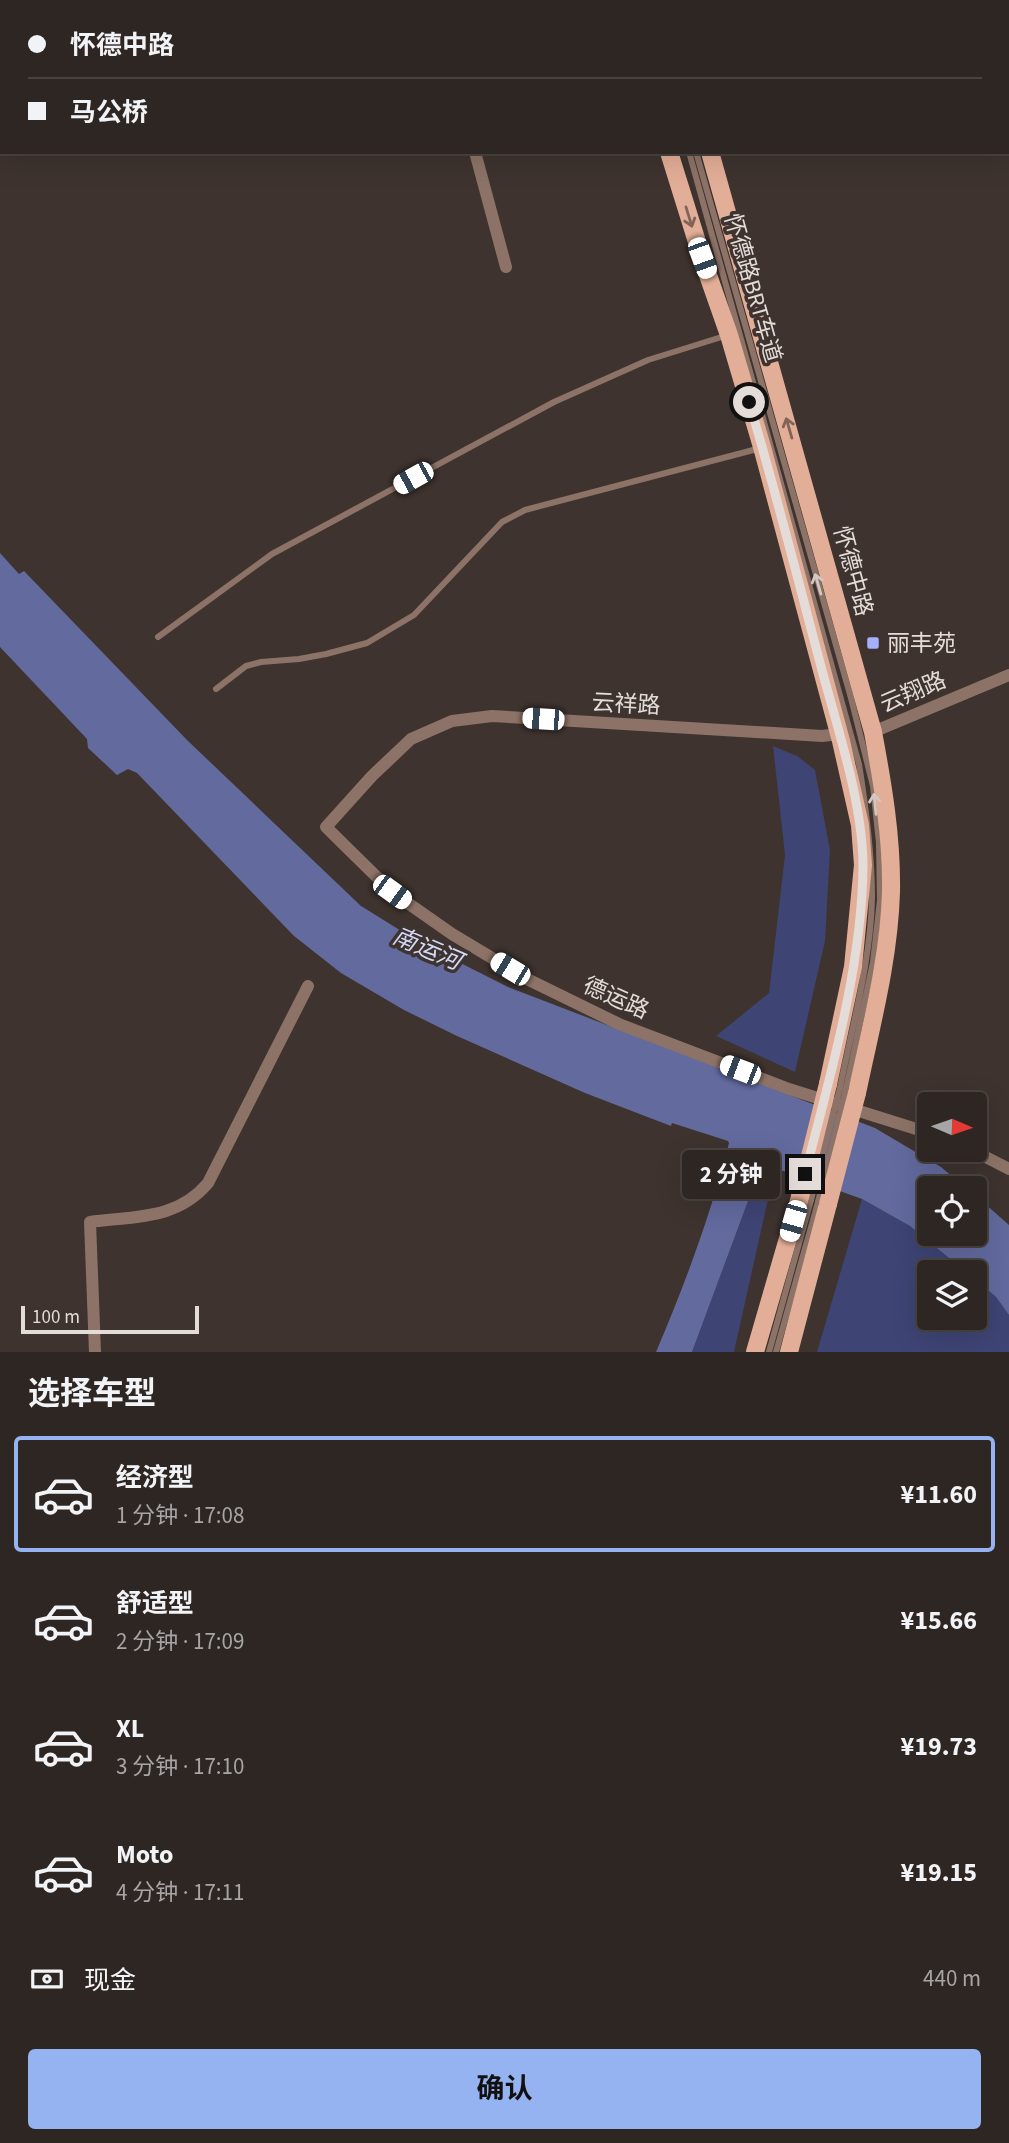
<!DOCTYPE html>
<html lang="zh">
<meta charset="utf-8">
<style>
:root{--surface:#2e2622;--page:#3a322f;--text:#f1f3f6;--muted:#a7a5a5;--line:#494340;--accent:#95b2f1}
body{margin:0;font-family:"Source Sans 3","Noto Sans SC",sans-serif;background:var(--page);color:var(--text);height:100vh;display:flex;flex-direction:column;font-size:26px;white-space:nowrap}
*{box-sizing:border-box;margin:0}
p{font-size:23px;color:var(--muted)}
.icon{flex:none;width:38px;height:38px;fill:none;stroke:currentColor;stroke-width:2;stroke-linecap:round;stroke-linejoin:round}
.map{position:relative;height:1352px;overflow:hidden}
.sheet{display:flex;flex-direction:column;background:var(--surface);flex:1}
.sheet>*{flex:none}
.hud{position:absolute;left:0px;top:0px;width:1010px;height:154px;box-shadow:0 7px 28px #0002,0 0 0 2px var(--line);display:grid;align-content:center;height:154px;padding:0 28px;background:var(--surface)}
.needle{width:46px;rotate:92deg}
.buttons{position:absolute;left:917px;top:1092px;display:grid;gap:14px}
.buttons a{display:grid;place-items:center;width:70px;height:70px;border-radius:7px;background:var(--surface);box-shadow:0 7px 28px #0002,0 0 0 2px var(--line);font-size:35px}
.scale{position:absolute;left:21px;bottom:18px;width:178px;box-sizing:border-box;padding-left:7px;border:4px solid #e3dcd9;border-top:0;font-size:19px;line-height:24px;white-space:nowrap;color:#e3dcd9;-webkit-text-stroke:5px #3e332e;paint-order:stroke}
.end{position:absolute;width:32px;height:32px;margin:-16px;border:9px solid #e3dcd9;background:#111;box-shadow:0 0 0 4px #111}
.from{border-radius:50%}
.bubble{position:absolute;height:49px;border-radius:7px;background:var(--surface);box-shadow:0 7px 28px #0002,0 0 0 2px var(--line);font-size:23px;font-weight:700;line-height:49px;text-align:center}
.car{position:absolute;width:21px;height:42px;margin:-21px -10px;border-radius:9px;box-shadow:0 0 5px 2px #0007;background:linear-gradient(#fff 24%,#345 0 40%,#fff 0 76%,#345 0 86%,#fff 0)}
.hud b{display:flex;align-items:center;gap:24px;height:66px;font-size:26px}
.hud b+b{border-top:2px solid var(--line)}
.hud i{width:18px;height:18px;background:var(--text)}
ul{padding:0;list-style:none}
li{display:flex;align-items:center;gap:21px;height:116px;margin:0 14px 10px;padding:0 14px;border:4px solid transparent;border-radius:7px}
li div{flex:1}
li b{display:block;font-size:26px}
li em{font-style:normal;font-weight:700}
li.selected{border-color:var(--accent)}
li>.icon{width:63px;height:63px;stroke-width:1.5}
h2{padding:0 28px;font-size:32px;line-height:84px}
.pay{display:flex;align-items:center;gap:18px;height:77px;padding:0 28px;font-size:26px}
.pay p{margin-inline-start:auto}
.button{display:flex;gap:14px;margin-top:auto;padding:14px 28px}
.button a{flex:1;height:80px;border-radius:7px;background:var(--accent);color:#111;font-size:28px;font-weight:700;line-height:80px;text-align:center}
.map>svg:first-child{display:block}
</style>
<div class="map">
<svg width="1009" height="1352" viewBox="0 0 1009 1352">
<rect width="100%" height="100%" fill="#3e332e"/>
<path fill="#3e4474" d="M773,746L797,756L815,770L830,850L825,941L795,1072L716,1036L769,993L785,855Z
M765,1168H775L734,1352H692L754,1185Z
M862,1199L910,1226L966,1272H929V1318H975V1279L996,1297L1009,1315V1352H817Z"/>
<path fill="#626a9e" d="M0,553L19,574L24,571L187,740L361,906L419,942L508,987L875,1128L941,1167L966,1188H929V1234H975V1195L1009,1225V1315L996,1297L975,1279V1272H966L910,1226L862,1199L775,1168H766L754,1185L692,1352H656C685,1284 711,1214 729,1143L728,1141L672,1123L671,1126L585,1093L457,1036L404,1010L341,973L294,936L137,773L128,769L117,775L88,748L87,739L0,647Z"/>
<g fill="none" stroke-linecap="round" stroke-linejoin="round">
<path stroke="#8d7367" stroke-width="6" d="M637,0V2
M644,0L645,2
M689,152L859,764C866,808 872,852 872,897C871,961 852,1026 840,1088
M696,152L851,698L873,786L879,843L880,900L873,962L846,1089
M158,637L272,554L554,402L648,360L728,335
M216,689L246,666L261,662L299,659L326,654L367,643L414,615L502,522L525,510L761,448
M769,1352L811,1200
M776,1352L818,1202"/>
<path stroke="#8d7367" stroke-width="12" d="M861,2L867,0
M475,152L506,267
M873,732L1009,675
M839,734L822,736L492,716L452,721L411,739L372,776L326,827L392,892L452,934L529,980L619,1024L789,1089L929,1133
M972,1150L1009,1169
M95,1352L90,1222C135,1216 177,1220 208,1183L308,986"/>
<path stroke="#bd9482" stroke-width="14" d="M0,71L2,70"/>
<path stroke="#e3ae97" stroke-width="18" d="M627,0V2
M665,0V2
M669,152L702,258L729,335L762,447L841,741L860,825L863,865L853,967L828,1084
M710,152L873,732C883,785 892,838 891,892C889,960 871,1026 857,1093
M755,1352L800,1197
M789,1352L828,1204"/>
<path stroke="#8d7367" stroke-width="6" d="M811,1200L840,1088
M818,1202L846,1089"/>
<path stroke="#e3ae97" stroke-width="18" d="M800,1197L828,1084
M828,1204L857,1093"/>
</g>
<defs><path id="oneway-shaft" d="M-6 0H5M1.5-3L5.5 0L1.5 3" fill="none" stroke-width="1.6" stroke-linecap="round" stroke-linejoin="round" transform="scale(1.75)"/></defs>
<g stroke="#806458">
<use href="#oneway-shaft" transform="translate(689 217) rotate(73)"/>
<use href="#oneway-shaft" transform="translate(789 428) rotate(-106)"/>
</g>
<g stroke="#d2c7c2">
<use href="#oneway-shaft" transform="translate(818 584) rotate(-106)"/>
<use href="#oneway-shaft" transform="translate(875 804) rotate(-96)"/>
</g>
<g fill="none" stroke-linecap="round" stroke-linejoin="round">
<path stroke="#e3dcd9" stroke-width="9" d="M749,402C776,492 799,584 823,674C839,733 863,806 863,866C862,968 830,1076 805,1174"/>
</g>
<rect fill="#a5b1fc" stroke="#3e332e" stroke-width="2.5" x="866" y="636" width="14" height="14" rx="3.5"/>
<g text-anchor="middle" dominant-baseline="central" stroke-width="7" stroke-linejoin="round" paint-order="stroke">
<g font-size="23" fill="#e3dcd9" stroke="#3e332e">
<text transform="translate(753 288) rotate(74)">怀德路BRT车道</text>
<text transform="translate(853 571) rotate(75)">怀德中路</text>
<text transform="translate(913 692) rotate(-23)">云翔路</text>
<text transform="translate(626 704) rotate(3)">云祥路</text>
<text transform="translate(616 998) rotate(24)">德运路</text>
</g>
<g font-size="23" fill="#e3dcd9" stroke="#3e332e" text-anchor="start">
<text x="887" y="643">丽丰苑</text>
</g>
<g font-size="24" font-style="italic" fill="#d3d9f9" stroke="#3e332e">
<text transform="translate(427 949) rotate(23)">南运河</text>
</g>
</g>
</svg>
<div class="buttons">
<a><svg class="needle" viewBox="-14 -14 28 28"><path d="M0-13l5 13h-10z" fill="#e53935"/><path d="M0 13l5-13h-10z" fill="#a7a5a5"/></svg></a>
<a><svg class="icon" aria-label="locate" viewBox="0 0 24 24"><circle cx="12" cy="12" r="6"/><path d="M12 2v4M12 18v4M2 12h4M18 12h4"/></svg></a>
<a><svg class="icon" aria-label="layers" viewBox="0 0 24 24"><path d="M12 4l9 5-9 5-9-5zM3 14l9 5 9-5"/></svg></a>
</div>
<div class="scale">100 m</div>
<i class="end from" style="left:749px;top:402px"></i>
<i class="end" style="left:805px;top:1174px"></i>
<div class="bubble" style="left:682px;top:1150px;width:98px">2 分钟</div>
<i class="car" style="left:702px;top:258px;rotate:160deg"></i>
<i class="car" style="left:413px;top:478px;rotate:241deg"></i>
<i class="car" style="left:543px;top:719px;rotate:274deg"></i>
<i class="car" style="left:392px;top:892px;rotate:126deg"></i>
<i class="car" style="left:510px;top:969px;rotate:301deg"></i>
<i class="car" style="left:740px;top:1070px;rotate:291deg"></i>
<i class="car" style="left:793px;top:1221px;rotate:196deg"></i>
<div class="hud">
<b><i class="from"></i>怀德中路</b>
<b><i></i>马公桥</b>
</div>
</div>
<section class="sheet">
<h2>选择车型</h2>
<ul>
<li class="selected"><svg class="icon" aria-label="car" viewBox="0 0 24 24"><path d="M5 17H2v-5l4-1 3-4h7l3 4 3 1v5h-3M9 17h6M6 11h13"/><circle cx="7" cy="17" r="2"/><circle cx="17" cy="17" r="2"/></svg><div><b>经济型</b><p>1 分钟 · 17:08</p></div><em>¥11.60</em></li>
<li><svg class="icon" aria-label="car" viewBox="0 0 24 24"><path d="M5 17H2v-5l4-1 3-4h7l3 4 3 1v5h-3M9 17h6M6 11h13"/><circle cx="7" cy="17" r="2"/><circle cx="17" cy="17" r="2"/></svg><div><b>舒适型</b><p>2 分钟 · 17:09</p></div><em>¥15.66</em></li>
<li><svg class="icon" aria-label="car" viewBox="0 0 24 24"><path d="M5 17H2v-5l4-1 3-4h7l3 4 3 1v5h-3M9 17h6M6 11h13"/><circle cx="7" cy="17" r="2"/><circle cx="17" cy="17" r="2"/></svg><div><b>XL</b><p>3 分钟 · 17:10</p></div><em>¥19.73</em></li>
<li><svg class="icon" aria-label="car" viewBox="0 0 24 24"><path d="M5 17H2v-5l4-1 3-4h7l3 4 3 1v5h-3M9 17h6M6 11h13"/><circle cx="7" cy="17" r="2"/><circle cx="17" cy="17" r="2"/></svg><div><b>Moto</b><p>4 分钟 · 17:11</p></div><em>¥19.15</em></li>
</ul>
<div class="pay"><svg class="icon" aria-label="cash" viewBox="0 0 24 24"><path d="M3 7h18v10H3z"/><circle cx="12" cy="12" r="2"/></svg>现金<p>440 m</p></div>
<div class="button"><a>确认</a></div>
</section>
